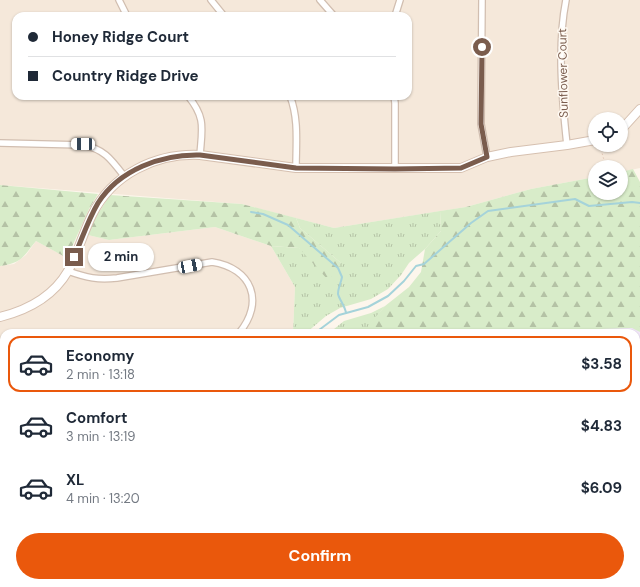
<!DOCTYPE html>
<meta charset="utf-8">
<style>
:root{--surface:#fff;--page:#f6f6f7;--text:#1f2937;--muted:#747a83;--line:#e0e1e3;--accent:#ea580c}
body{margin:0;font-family:"DM Sans",sans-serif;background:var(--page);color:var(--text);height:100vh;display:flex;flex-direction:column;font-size:15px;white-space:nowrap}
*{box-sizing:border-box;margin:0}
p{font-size:13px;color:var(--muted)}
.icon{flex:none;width:22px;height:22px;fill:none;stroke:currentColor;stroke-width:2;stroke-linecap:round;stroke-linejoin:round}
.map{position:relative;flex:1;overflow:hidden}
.drawer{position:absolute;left:0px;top:329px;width:640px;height:258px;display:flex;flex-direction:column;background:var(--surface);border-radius:12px 12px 0 0;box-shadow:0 1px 3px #0004}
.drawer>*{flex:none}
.guide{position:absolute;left:12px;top:12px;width:400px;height:88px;border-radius:12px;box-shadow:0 1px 3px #0004;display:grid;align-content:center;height:88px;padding:0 16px;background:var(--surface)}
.controls{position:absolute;left:588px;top:112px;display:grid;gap:8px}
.controls a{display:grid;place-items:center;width:40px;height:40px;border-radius:50%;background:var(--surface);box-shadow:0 1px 3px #0004;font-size:20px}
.end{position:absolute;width:18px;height:18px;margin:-9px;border:5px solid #7a5c4d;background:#fff;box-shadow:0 0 0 2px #fff}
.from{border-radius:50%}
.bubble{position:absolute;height:28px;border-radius:14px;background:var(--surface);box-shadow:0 1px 3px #0004;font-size:13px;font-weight:700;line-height:28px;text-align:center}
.car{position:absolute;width:12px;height:24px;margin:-12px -6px;border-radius:5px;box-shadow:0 0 3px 1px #0007;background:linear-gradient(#fff 24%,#345 0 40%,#fff 0 76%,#345 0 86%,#fff 0)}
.guide b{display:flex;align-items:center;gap:14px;height:38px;font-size:15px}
.guide b+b{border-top:1px solid var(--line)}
.guide i{width:10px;height:10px;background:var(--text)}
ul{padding:7px 0 0;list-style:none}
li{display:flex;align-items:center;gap:12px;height:56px;margin:0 8px 6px;padding:0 8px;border:2px solid transparent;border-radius:12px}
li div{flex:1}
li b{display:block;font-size:15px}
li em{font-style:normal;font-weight:700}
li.active{border-color:var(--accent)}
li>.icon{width:36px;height:36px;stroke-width:1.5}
.action{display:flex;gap:8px;margin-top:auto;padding:8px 16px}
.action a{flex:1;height:46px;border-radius:24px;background:var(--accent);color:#fff;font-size:16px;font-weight:700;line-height:46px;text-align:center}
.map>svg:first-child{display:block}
</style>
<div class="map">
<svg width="640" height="587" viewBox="0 0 640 587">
<defs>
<pattern id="grass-tufts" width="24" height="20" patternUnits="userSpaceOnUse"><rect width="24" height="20" fill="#d8ecc9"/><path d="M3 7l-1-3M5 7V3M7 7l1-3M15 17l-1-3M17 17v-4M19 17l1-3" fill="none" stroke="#b4c2a5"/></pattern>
<pattern id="forest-firs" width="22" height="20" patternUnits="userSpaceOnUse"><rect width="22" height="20" fill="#d8ecc9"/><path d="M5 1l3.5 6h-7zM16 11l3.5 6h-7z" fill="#b4c2a5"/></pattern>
</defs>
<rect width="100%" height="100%" fill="#fdf6ec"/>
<path fill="#f5e8da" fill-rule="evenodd" d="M0,0H640V168L621,172V167H595V177L531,189L466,207L334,228L242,204L0,185ZM16,16H408V96H16ZM595,119H621V145H595Z
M215,227L271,246L295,287L293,333H4V500L0,509V266L14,264L26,255L36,241L77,263L88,235L109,240Z
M4,580V583H431V587H0V582Z"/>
<path fill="#f3e8fa" d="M640,293V587H431V583H636V333H430Z"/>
<path fill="url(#grass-tufts)" d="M440,211L441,231L425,249L409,263L401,275L388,289L371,299L340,308L326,316L306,333H293L295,287L271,246L299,248L341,263L300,228L296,218L334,228Z
M385,306L370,325L372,331L363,333H329L344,321L371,313Z"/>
<path fill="url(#forest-firs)" d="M633,169L640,182V332L632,328L600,329L595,333H396L395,331L388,333H371L369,325L385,306L409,287L421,272L425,249L441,231L440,211L466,207L531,189L595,177V193H621V172Z
M0,185L98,194L89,209L67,258L36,241C23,257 22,263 0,266Z
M110,195L242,204L296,218L300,228L341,263L329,281L299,248L271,246L215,227L109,240L88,235L94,220Z
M391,583H523L519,587H395Z"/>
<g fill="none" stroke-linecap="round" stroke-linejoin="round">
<path stroke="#a5d3da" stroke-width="2" d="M251,212L263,214L288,225L338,268L342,277C341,283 338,288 338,294C339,299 345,306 346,313
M315,333L339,315L368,307L388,296L404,281L416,266L424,264L471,223L488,211L575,199L589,206L632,202L640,203
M0,573L4,572"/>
<defs>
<path id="lane" d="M636,359L640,362
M636,440L640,437
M566,587L567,583"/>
<path id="street" d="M119,0L127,16
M211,0L224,16
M320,0L334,16
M482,0L481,124L487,157
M566,0C557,46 562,99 567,145
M395,16L400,0
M188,96C206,118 202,128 200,155
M290,96C299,119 296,144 296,168
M394,96L395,103V169
M0,143L83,145C104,149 111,159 124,176
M68,271C87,278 98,280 117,278L212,262C252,268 265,302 239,333
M0,511L4,503
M200,583L201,587
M78,587L88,583"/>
<path id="secondary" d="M621,130L640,109
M0,317C28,310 53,297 68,271C78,253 83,233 92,215C112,174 156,153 200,155L296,168H461L487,157L511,152L567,145L595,140"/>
</defs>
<use href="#lane" stroke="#d1beb0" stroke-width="4.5"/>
<use href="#street" stroke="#d1beb0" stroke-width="8"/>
<use href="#secondary" stroke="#d6c0b0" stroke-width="10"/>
<path stroke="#d9b8a5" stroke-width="1" stroke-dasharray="1 3" stroke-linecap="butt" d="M600,146L606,167"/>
<use href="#lane" stroke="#fff" stroke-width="2.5"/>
<use href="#street" stroke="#fff" stroke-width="5.5"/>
<use href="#secondary" stroke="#fff" stroke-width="8"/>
</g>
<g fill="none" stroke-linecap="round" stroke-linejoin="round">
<path stroke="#7a5c4d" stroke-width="5" d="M74,257C82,239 88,220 98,203C119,170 161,154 200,155L296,168L395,169L461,168L487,157L481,124L482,47"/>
</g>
<g text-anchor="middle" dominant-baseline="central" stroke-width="3" stroke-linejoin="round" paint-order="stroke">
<g font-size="12" fill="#7a5c4d" stroke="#fffaf3">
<text transform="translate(563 73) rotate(-91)">Sunflower Court</text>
</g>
</g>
</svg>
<div class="controls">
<a><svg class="icon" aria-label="locate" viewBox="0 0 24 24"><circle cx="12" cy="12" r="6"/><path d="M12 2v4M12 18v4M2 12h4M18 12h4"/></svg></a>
<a><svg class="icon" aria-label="layers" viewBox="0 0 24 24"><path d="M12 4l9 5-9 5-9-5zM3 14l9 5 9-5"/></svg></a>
</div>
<i class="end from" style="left:482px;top:47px"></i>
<i class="end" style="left:74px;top:257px"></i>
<div class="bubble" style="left:88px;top:243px;width:66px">2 min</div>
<i class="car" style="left:83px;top:144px;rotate:271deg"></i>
<i class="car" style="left:190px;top:266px;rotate:79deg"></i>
<div class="guide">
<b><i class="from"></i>Honey Ridge Court</b>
<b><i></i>Country Ridge Drive</b>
</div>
<section class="drawer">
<ul>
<li class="active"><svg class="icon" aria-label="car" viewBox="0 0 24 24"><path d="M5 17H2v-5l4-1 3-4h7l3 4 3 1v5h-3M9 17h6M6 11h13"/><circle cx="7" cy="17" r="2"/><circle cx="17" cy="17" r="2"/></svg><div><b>Economy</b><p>2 min · 13:18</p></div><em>$3.58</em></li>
<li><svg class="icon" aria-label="car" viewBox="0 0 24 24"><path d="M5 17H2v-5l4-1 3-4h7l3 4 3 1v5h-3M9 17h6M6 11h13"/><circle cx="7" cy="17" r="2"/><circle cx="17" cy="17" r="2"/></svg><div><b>Comfort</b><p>3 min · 13:19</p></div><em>$4.83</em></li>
<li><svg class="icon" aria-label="car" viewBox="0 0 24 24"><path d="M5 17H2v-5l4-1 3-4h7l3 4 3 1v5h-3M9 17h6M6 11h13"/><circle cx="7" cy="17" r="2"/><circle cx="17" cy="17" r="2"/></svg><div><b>XL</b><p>4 min · 13:20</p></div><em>$6.09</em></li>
</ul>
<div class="action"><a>Confirm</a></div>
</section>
</div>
